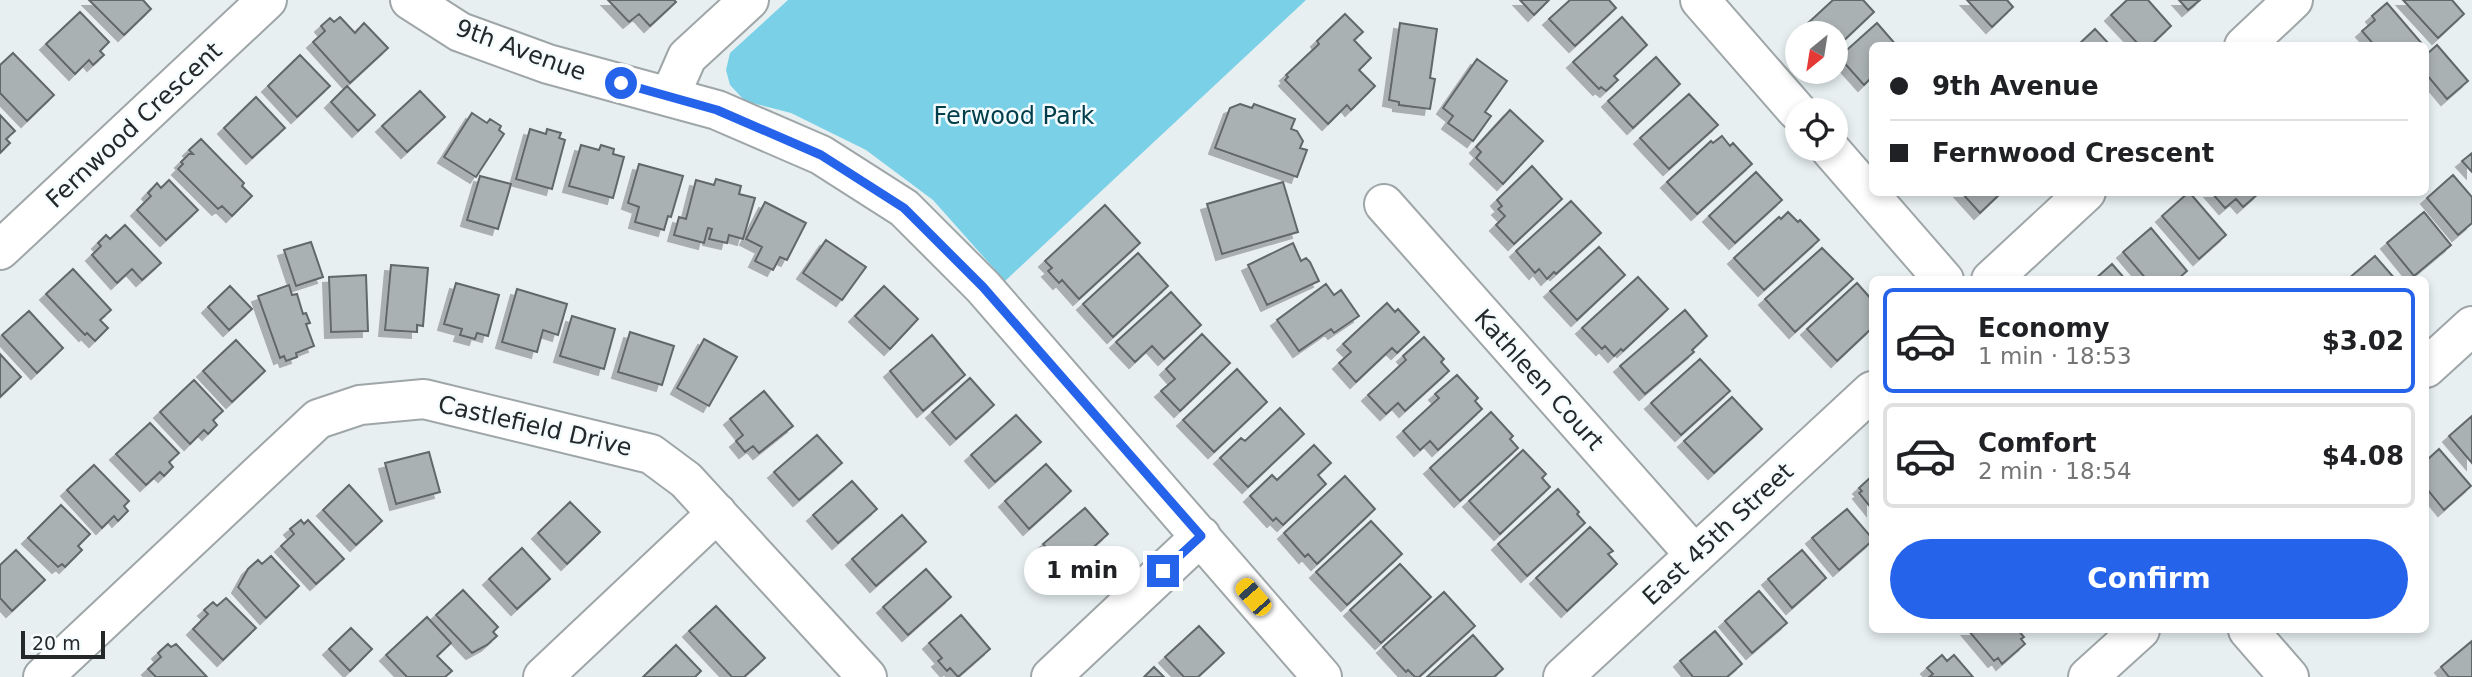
<!DOCTYPE html>
<meta charset="utf-8">
<style>
:root{--surface:#fff;--page:#f6f6f6;--text:#202124;--muted:#757577;--line:#e0e0e0;--accent:#2563eb}
body{margin:0;font-family:"DejaVu Sans",sans-serif;background:var(--page);color:var(--text);height:100vh;display:flex;flex-direction:column;font-size:26px;white-space:nowrap}
*{box-sizing:border-box;margin:0}
p{font-size:23px;color:var(--muted)}
.icon{flex:none;width:38px;height:38px;fill:none;stroke:currentColor;stroke-width:2;stroke-linecap:round;stroke-linejoin:round}
.map{position:relative;flex:1;overflow:hidden}
.panel{position:absolute;left:1869px;top:276px;width:560px;height:357px;display:flex;flex-direction:column;background:var(--surface);border-radius:10px;box-shadow:0 4px 10px #0003}
.panel>*{flex:none}
.guide{position:absolute;left:1869px;top:42px;width:560px;height:154px;border-radius:10px;box-shadow:0 4px 10px #0003;display:grid;align-content:center;height:154px;padding:0 21px;background:var(--surface)}
.needle{width:46px;rotate:210deg}
.tools{position:absolute;left:1785px;top:21px;display:grid;gap:14px}
.tools a{display:grid;place-items:center;width:63px;height:63px;border-radius:50%;background:var(--surface);box-shadow:0 4px 10px #0003;font-size:35px}
.scale{position:absolute;left:21px;bottom:18px;width:84px;box-sizing:border-box;padding-left:7px;border:4px solid #252829;border-top:0;font-size:19px;line-height:24px;white-space:nowrap;color:#252829;-webkit-text-stroke:5px #f5fcfe;paint-order:stroke}
.end{position:absolute;width:32px;height:32px;margin:-16px;border:9px solid #2563eb;background:#fff;box-shadow:0 0 0 4px #fff}
.from{border-radius:50%}
.bubble{position:absolute;height:49px;border-radius:24px;background:var(--surface);box-shadow:0 4px 10px #0003;font-size:23px;font-weight:700;line-height:49px;text-align:center}
.car{position:absolute;width:21px;height:42px;margin:-21px -10px;border-radius:9px;box-shadow:0 0 5px 2px #0007;background:linear-gradient(#f5c518 24%,#345 0 40%,#f5c518 0 76%,#345 0 86%,#f5c518 0)}
.guide b{display:flex;align-items:center;gap:24px;height:66px;font-size:26px}
.guide b+b{border-top:2px solid var(--line)}
.guide i{width:18px;height:18px;background:var(--text)}
ul{padding:12px 0 0;list-style:none}
li{display:flex;align-items:center;gap:21px;height:105px;margin:0 14px 10px;padding:0 7px;border:4px solid var(--line);border-radius:10px}
li div{flex:1}
li b{display:block;font-size:26px}
li em{font-style:normal;font-weight:700}
li.on{border-color:var(--accent)}
li>.icon{width:63px;height:63px;stroke-width:1.5}
.action{display:flex;gap:14px;margin-top:auto;padding:14px 21px}
.action a{flex:1;height:80px;border-radius:42px;background:var(--accent);color:#fff;font-size:28px;font-weight:700;line-height:80px;text-align:center}
.map>svg:first-child{display:block}
</style>
<div class="map">
<svg width="2472" height="677" viewBox="0 0 2472 677">
<defs>
<filter id="shadow"><feDropShadow dx="-6" dy="6" stdDeviation="0" flood-color="#0004"/></filter>
</defs>
<rect width="100%" height="100%" fill="#e7eff1"/>
<path fill="#7ad0e7" d="M788,0H1306L1005,281L933,200L866,150L791,113L745,101L730,85L726,70L730,53Z"/>
<path fill="#aab1b3" stroke="#616869" stroke-width="2" filter="url(#shadow)" d="M89,0H143L151,9L124,35Z
M608,0H674L676,2L650,26L639,14L629,22Z
M1520,0H1549L1534,15Z
M1570,0H1609L1616,8L1575,46L1549,19Z
M1833,0H1863L1874,12L1836,48V33H1816L1807,24Z
M1967,0H2007L2013,7L1992,27Z
M2127,0H2148L2171,26L2150,46H2140L2111,15Z
M2179,0H2200L2188,10Z
M2403,0H2452L2464,14L2438,38Z
M2387,3L2423,45L2422,46H2375L2362,31L2375,20L2372,16Z
M80,12L109,42L100,51L104,55L93,65L89,60L75,74L46,44Z
M1345,14L1363,32L1354,40L1371,58L1359,70L1375,86L1351,110L1347,105L1328,124L1285,80L1288,77L1286,75L1319,44L1317,41Z
M340,17L355,33L364,23L388,48L350,83L313,42L325,31L321,26L330,18L334,22Z
M1622,17L1647,45L1614,76L1618,80L1606,91L1601,87L1599,89L1573,62Z
M1400,23L1437,29L1430,78L1435,79L1430,109L1399,105V102L1389,100Z
M1877,23L1897,46H1872V77L1864,85L1839,57Z
M2095,29L2111,46H2077Z
M2437,45L2468,81L2447,99L2426,74V55Z
M13,53L54,95L27,121L0,93V65Z
M300,55L330,86L297,117L268,86Z
M1656,57L1680,84L1633,128L1608,101Z
M1477,59L1507,81L1485,112L1491,116L1473,141L1448,123L1453,116L1443,108Z
M347,86L375,115L358,131L331,102Z
M420,91L445,117L407,152L382,126Z
M1689,94L1718,125L1669,169L1640,138Z
M256,97L285,128L252,158L224,128Z
M1240,104L1252,108L1254,104L1295,119L1291,129L1297,131L1303,141L1300,148L1307,150L1297,177L1215,148L1230,108Z
M1510,110L1543,141L1503,184L1476,158L1481,152L1476,147Z
M472,113L487,123L490,119L501,126L499,130L504,134L476,177L444,157Z
M0,115L15,131L6,139L10,143L0,153Z
M530,129L546,134L547,129L561,133L559,138L565,140L552,189L516,179Z
M1722,136L1730,146L1733,143L1752,164L1697,214L1667,182L1711,141L1713,143Z
M201,139L244,183L242,186L252,196L232,216L222,206L218,209L178,169L183,164L181,162L189,154H193L189,150Z
M581,145L599,150L601,145L614,149L613,154L624,157L613,198L569,186Z
M2472,153V172L2462,161Z
M639,164L683,176L671,217L668,216L664,230L635,222L639,207L628,203Z
M1532,166L1562,199L1514,244L1496,225L1505,216L1498,209L1502,206L1497,200Z
M1756,172L1782,200L1735,243L1709,216Z
M2453,175L2472,197V223L2458,235L2427,198Z
M480,176L511,184L498,229L467,220Z
M716,179L741,186L739,194L755,198L743,239L729,235L727,243L709,239L712,229L708,228L704,243L674,235L679,217L686,219L696,180L714,185Z
M169,180L198,210L166,240L137,210L151,196L148,193L157,183L161,188Z
M1283,182L1298,232L1222,254L1207,204Z
M1961,192H2002L1980,213Z
M2189,192L2226,235L2199,259L2162,216Z
M2211,192H2259V193L2243,207L2236,199L2225,208Z
M1571,201L1601,233L1556,274L1554,272L1547,279L1539,269L1535,273L1516,251Z
M765,202L806,223L787,260L780,257L773,270L755,261L762,247L746,239Z
M1105,205L1140,243L1079,299L1062,280L1059,283L1048,271L1052,268L1045,261Z
M1788,212L1798,222L1800,220L1819,240L1764,290L1734,258L1779,217L1781,219Z
M2424,212L2451,245L2414,276L2387,243Z
M125,225L161,263L142,280L132,269L117,283L92,255L101,246L98,243L106,235L110,239Z
M2151,228L2187,271L2177,280H2147L2123,252Z
M826,240L866,267L842,300L803,273Z
M311,242L323,277L296,286L284,250Z
M1293,243L1301,261L1306,258L1310,262L1319,281L1267,305L1248,265Z
M1599,247L1625,275L1577,320L1550,291Z
M1822,248L1853,279L1795,332L1765,299Z
M1138,253L1168,286L1113,337L1083,304Z
M2375,256L2396,280H2347Z
M2112,264L2126,280H2094Z
M391,265L428,268L423,326L417,325V332L385,330Z
M73,269L111,310L100,320L108,328L95,341L87,333L85,335L46,294Z
M366,275L368,331L331,332L329,277Z
M1638,277L1668,309L1623,351L1621,349L1614,356L1605,346L1602,349L1582,328Z
M456,283L499,295L488,336L477,333L475,339L460,335L462,329L444,324Z
M1857,283L1872,300V328L1837,361L1807,329Z
M1326,284L1334,295L1341,290L1359,316L1334,333L1331,329L1299,351L1277,320Z
M289,285L292,295L297,294L303,314L306,313L310,323L306,324L314,346L296,353L297,357L286,361L284,356L280,358L258,296Z
M230,286L252,309L229,330L208,307Z
M884,286L918,319L890,349L855,316Z
M517,289L567,304L558,335L543,330L537,352L502,342Z
M1171,292L1201,325L1164,359L1152,346L1135,362L1116,342Z
M1387,303L1395,312L1398,309L1419,332L1397,353L1392,348L1356,382L1339,363L1351,352L1343,344Z
M1685,310L1707,336L1692,350L1694,352L1645,394L1620,366Z
M29,311L63,348L37,373L2,335Z
M572,316L615,329L604,369L560,356Z
M630,332L674,346L662,385L618,372Z
M1202,334L1230,363L1180,411L1161,391L1175,379L1166,369Z
M932,335L965,375L923,411L890,371Z
M1424,337L1444,359L1441,362L1449,371L1405,411L1398,403L1386,414L1368,395L1406,360L1403,356Z
M704,339L737,357L709,406L677,388Z
M236,340L265,371L232,402L203,371Z
M0,354L21,377L0,397Z
M1700,359L1730,391L1681,435L1651,403Z
M1237,369L1267,402L1214,452L1183,420Z
M1457,375L1478,398L1475,401L1482,409L1438,450L1430,441L1420,450L1403,431L1439,398L1435,394Z
M970,378L994,405L956,439L932,412Z
M194,380L223,411L213,420L217,425L208,434L204,430L190,444L160,412Z
M764,391L793,426L759,453L753,446L745,452L736,441L743,435L730,419Z
M1732,397L1762,429L1714,473L1684,441Z
M1280,408L1304,434L1248,487L1220,458L1241,438L1245,441Z
M1491,412L1513,436L1510,439L1518,448L1460,501L1430,468Z
M1016,415L1041,442L995,482L971,455Z
M2472,416V463L2449,436Z
M150,423L179,453L169,462L173,467L164,476L160,472L146,485L116,454Z
M817,435L842,463L799,500L774,472Z
M1314,445L1331,463L1318,475L1326,484L1283,525L1276,518L1273,521L1250,496L1272,475L1277,480Z
M2439,449L2471,486L2444,510L2426,488V461Z
M1523,450L1546,474L1542,478L1550,487L1500,534L1469,501Z
M429,452L440,492L396,504L385,463Z
M1046,464L1071,491L1029,529L1005,501Z
M94,465L129,501L124,506L128,511L118,521L114,516L102,528L67,490Z
M1345,476L1375,509L1317,564L1308,554L1305,557L1284,533Z
M1872,476V509L1859,493L1862,491L1859,488Z
M852,481L877,509L838,543L813,515Z
M349,485L382,521L356,545L323,510Z
M1558,489L1579,512L1577,514L1585,523L1527,576L1498,544Z
M570,502L600,532L567,564L538,533Z
M61,505L90,534L78,546L82,550L65,567L62,564L58,567L28,538Z
M1085,508L1108,534L1067,571L1043,544Z
M1847,509L1872,538V541L1839,570L1812,538Z
M902,515L926,542L876,586L852,559Z
M301,520L304,524L308,520L344,559L316,584L281,546L294,534L290,529Z
M1371,521L1402,554L1347,605L1316,572Z
M1590,527L1613,551L1608,554L1617,564L1567,611L1536,578Z
M522,548L550,579L517,609L489,579Z
M16,550L45,580L12,611L0,598V565Z
M1802,550L1826,578L1792,608L1768,579Z
M271,556L299,586L266,618L238,587L248,569L258,560L262,564Z
M1400,564L1431,597L1381,643L1350,610Z
M926,569L951,597L908,635L883,607Z
M463,590L498,627L493,632L497,636L487,645L472,653L436,615Z
M1759,591L1787,623L1752,653L1725,621Z
M1444,592L1475,626L1419,677H1415L1408,670L1406,672L1383,647Z
M226,598L256,628L223,660L193,629L208,614L204,610L213,602L217,606Z
M716,606L765,658L744,677H732L689,631Z
M961,615L990,649L958,677L950,668L947,671L938,661L942,658L929,643Z
M427,617L451,643L437,656L452,671L445,677H407L386,655Z
M1199,626L1224,653L1198,677H1184L1165,657Z
M351,628L372,649L350,671L329,649Z
M1968,630H2018L2024,637L2021,639L2025,644L2002,664L1998,658L1994,661Z
M1715,631L1742,664L1727,677H1693L1680,661Z
M1473,635L1503,669L1494,677H1427Z
M2472,641V677H2449L2441,667Z
M168,644L171,647L176,644L207,677H156L148,669L161,657L158,653Z
M676,645L701,671L695,677H643Z
M1942,655L1947,661L1954,655L1973,677H1929L1933,674L1927,668Z
M1154,667L1164,677H1144Z"/>
<g fill="none" stroke-linecap="round" stroke-linejoin="round">
<defs>
<path id="minor" d="M410,0L460,32L548,64L717,110L821,155L904,208L983,287L1322,677
M1700,0L1797,111
M2244,46L2293,0
M670,96L687,57L749,0
M1830,149L1944,280
M1384,204L1695,555
M0,250L267,0
M1991,280L2086,192
M2426,368L2472,326
M2248,630L2289,677
M43,677L318,419L360,405L424,399L651,454L686,480L867,677
M543,677L717,513
M1051,677L1201,536
M1563,677L1872,391
M2088,677L2140,630"/>
</defs>
<use href="#minor" stroke="#9fa6a8" stroke-width="42"/>
<use href="#minor" stroke="#fff" stroke-width="38"/>
</g>
<g fill="none" stroke-linecap="round" stroke-linejoin="round">
<path stroke="#2563eb" stroke-width="9" d="M621,83L717,110L821,155L904,208L983,287L1201,536L1163,571"/>
</g>
<g text-anchor="middle" dominant-baseline="central" stroke-width="5" stroke-linejoin="round" paint-order="stroke">
<g font-size="24" fill="#252829" stroke="#f5fcfe">
<text transform="translate(521 50) rotate(20)">9th Avenue</text>
<text transform="translate(134 125) rotate(-43)">Fernwood Crescent</text>
<text transform="translate(1539 380) rotate(48)">Kathleen Court</text>
<text transform="translate(535 426) rotate(13)">Castlefield Drive</text>
<text transform="translate(1718 534) rotate(-43)">East 45th Street</text>
</g>
<g font-size="24" fill="#003d4a" stroke="#f5fcfe">
<text x="1014" y="116">Ferwood Park</text>
</g>
</g>
</svg>
<div class="tools">
<a><svg class="needle" viewBox="-14 -14 28 28"><path d="M0-13l5 13h-10z" fill="#e53935"/><path d="M0 13l5-13h-10z" fill="#757577"/></svg></a>
<a><svg class="icon" aria-label="locate" viewBox="0 0 24 24"><circle cx="12" cy="12" r="6"/><path d="M12 2v4M12 18v4M2 12h4M18 12h4"/></svg></a>
</div>
<div class="scale">20 m</div>
<i class="end from" style="left:621px;top:83px"></i>
<i class="end" style="left:1163px;top:571px"></i>
<div class="bubble" style="left:1024px;top:546px;width:116px">1 min</div>
<i class="car" style="left:1253px;top:597px;rotate:319deg"></i>
<div class="guide">
<b><i class="from"></i>9th Avenue</b>
<b><i></i>Fernwood Crescent</b>
</div>
<section class="panel">
<ul>
<li class="on"><svg class="icon" aria-label="car" viewBox="0 0 24 24"><path d="M5 17H2v-5l4-1 3-4h7l3 4 3 1v5h-3M9 17h6M6 11h13"/><circle cx="7" cy="17" r="2"/><circle cx="17" cy="17" r="2"/></svg><div><b>Economy</b><p>1 min · 18:53</p></div><em>$3.02</em></li>
<li><svg class="icon" aria-label="car" viewBox="0 0 24 24"><path d="M5 17H2v-5l4-1 3-4h7l3 4 3 1v5h-3M9 17h6M6 11h13"/><circle cx="7" cy="17" r="2"/><circle cx="17" cy="17" r="2"/></svg><div><b>Comfort</b><p>2 min · 18:54</p></div><em>$4.08</em></li>
</ul>
<div class="action"><a>Confirm</a></div>
</section>
</div>
